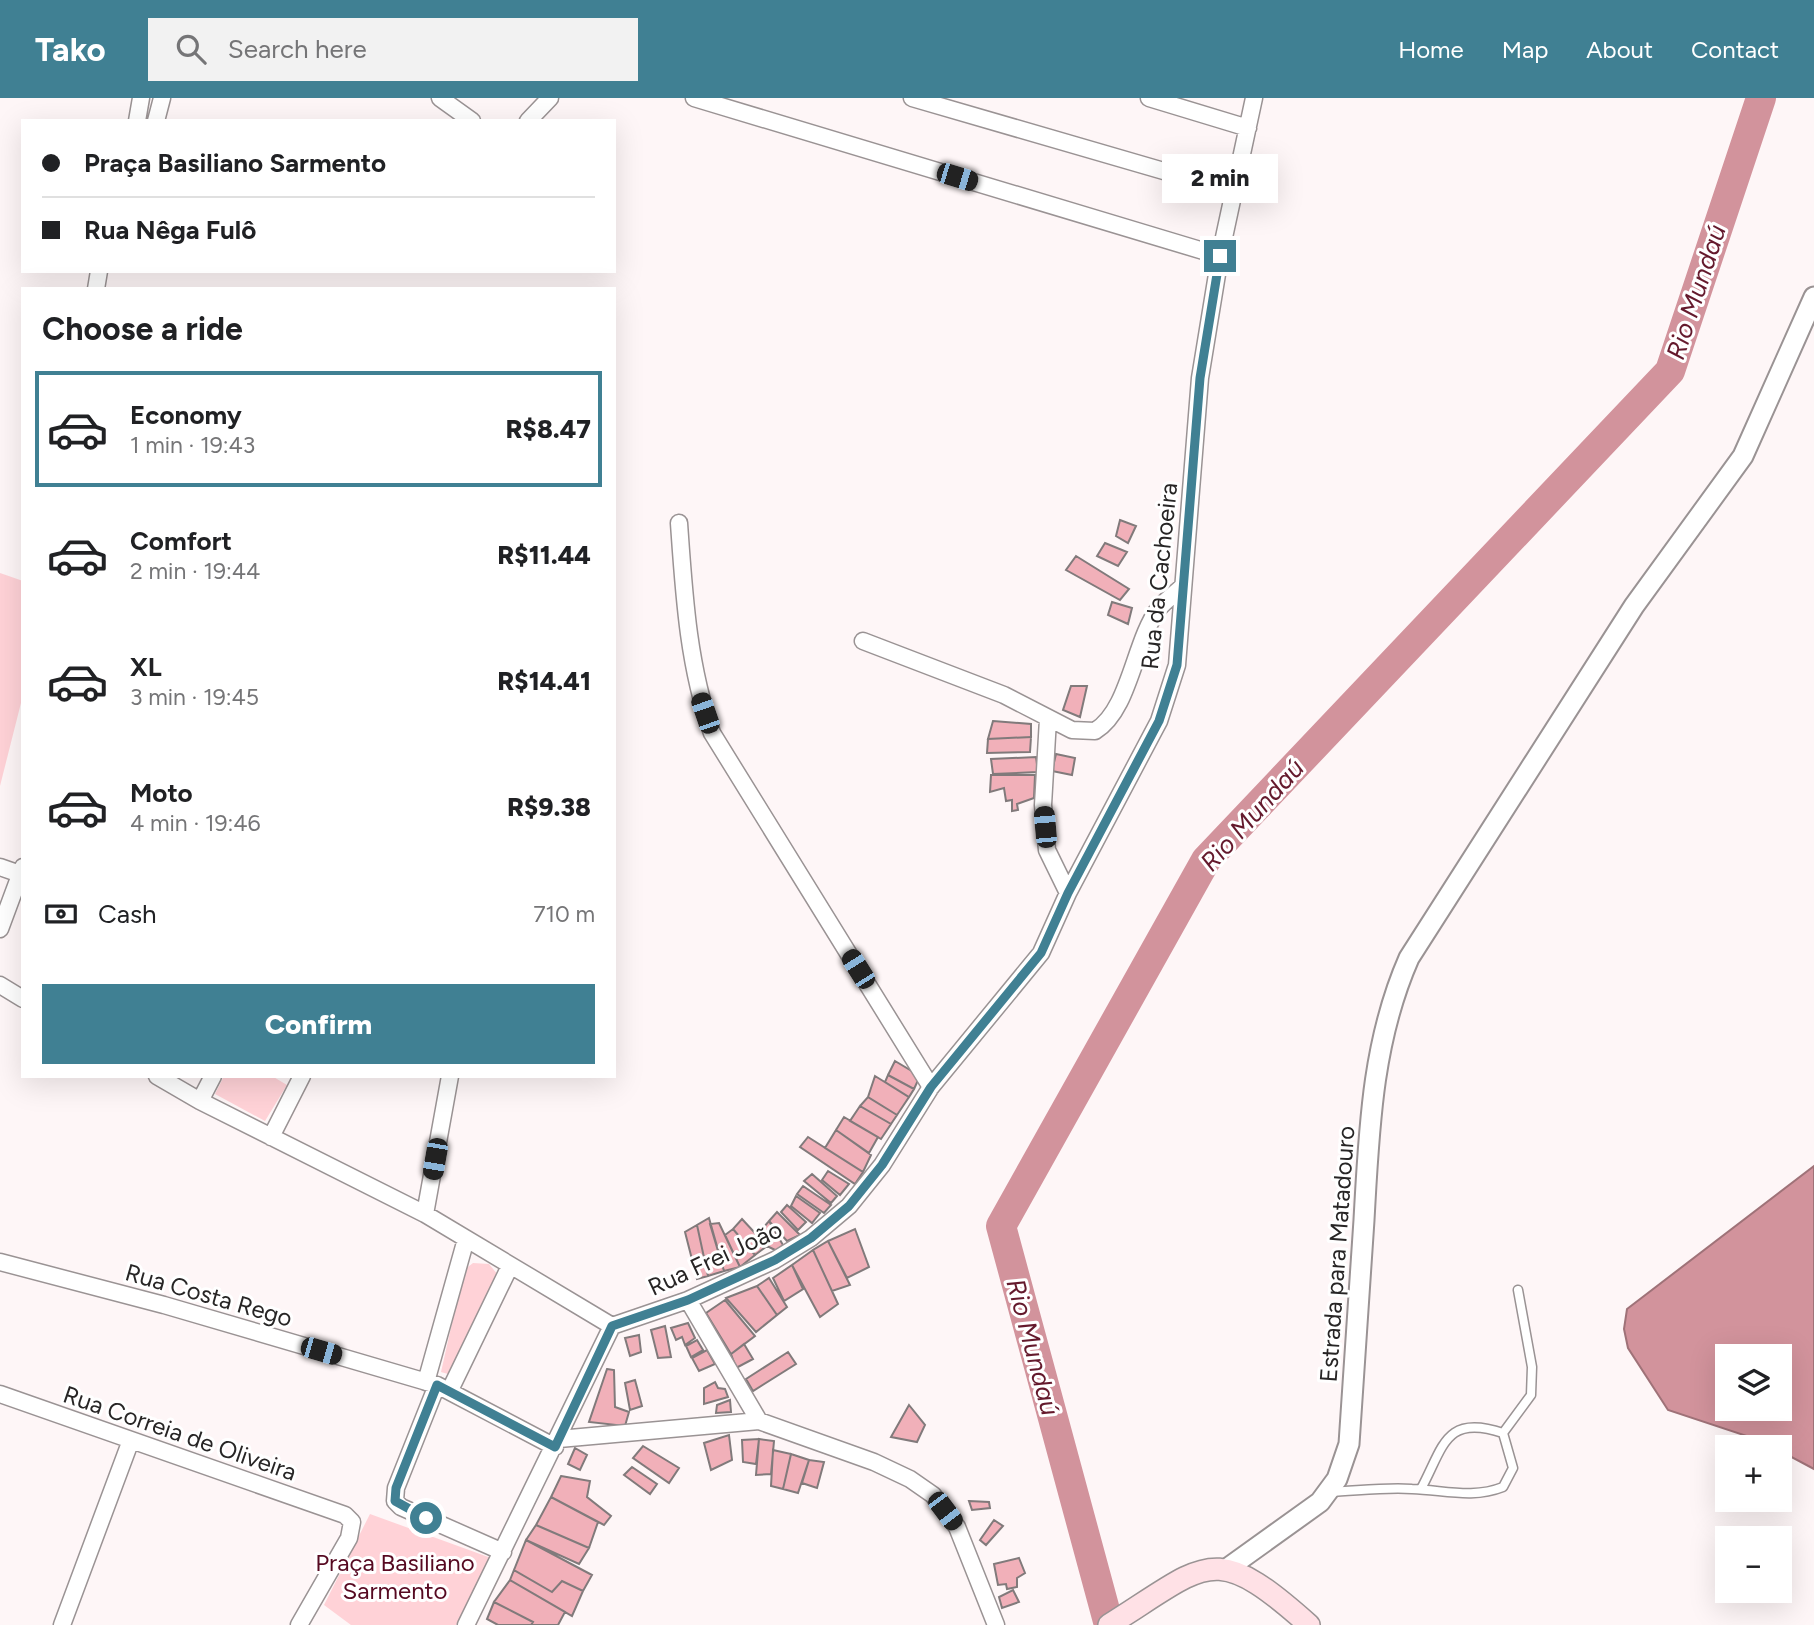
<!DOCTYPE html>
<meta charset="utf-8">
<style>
:root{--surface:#fff;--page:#f2f2f2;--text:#202124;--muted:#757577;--line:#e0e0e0;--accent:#408093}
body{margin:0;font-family:Figtree,sans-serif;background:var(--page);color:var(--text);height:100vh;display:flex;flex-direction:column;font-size:26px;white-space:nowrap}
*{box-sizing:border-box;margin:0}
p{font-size:23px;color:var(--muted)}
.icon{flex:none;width:38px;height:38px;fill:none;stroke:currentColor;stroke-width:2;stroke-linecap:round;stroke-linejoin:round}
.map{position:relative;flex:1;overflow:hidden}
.side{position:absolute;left:21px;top:189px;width:595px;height:791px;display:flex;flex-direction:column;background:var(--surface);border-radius:0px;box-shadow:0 7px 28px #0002}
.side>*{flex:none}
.banner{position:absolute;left:21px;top:21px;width:595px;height:154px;border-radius:0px;box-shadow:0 7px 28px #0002;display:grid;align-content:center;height:154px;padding:0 21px;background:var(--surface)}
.buttons{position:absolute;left:1715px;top:1246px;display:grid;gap:14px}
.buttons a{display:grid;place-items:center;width:77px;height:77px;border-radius:0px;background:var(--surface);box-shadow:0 7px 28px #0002;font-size:35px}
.end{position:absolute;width:32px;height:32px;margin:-16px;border:9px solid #408093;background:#fff;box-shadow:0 0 0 4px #fff}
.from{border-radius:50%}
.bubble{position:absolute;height:49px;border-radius:0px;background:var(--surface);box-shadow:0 7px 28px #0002;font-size:23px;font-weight:800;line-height:49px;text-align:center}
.car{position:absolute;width:21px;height:42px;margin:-21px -10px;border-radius:9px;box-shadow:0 0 5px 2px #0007;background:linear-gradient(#222 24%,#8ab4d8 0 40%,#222 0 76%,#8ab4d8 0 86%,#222 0)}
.banner b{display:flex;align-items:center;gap:24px;height:66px;font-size:26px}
.banner b+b{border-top:2px solid var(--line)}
.banner i{width:18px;height:18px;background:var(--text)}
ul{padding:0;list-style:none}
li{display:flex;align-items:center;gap:21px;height:116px;margin:0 14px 10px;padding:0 7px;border:4px solid transparent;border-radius:0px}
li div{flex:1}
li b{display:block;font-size:26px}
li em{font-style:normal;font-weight:800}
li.active{border-color:var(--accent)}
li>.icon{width:63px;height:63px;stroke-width:1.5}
h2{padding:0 21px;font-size:32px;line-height:84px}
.pay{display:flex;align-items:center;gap:18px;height:77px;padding:0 21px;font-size:26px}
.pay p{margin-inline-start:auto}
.action{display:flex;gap:14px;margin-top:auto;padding:14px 21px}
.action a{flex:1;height:80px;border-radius:0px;background:var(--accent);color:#fff;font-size:28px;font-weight:800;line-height:80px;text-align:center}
header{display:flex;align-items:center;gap:42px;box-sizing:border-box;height:98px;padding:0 35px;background:var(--accent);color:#fff}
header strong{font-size:33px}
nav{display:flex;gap:38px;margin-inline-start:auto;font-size:24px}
.search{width:490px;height:63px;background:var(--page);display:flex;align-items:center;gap:18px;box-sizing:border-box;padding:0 24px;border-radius:0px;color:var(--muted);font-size:26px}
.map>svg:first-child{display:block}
</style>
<header>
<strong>Tako</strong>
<div class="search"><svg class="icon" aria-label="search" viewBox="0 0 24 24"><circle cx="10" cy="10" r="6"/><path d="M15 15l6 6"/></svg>Search here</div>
<nav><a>Home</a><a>Map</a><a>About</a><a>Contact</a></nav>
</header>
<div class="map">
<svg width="1814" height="1527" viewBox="0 0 1814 1527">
<rect width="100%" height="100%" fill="#fef6f7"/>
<path fill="#ffd2d7" d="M0,475L23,483V597L0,688Z
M224,978H272L287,987L265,1023L215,996Z
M473,1165L489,1166L498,1177L448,1276L441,1274L464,1172Z
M370,1416L491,1460L456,1527H351L324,1507Z"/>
<path fill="#d2939c" stroke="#9f7278" stroke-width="2" fill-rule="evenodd" d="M1814,1068V1371L1780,1353V1349L1668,1312L1628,1250L1624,1231L1627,1211ZM1727,1258H1780V1311H1727Z"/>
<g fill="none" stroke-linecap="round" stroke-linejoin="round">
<path stroke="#d2939c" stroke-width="30" d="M1109,1527L1001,1128L1206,762L1670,273L1761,0"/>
</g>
<path fill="#f1b0b9" stroke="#817a7b" stroke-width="2" d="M1120,422L1136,428L1128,445L1116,438Z
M1105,445L1127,454L1118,468L1097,458Z
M1076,458L1129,491L1120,502L1066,472Z
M1112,504L1132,510L1128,526L1108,517Z
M1071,588H1087L1080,619L1063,612Z
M993,623L1031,626V639L988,641Z
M1031,639L1030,654L987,655L988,641Z
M1056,656L1075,660L1072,677L1052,673Z
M1036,659L1038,674L993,676L991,661Z
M991,677H1035L1034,700L1017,706L1018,712L1012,713V702L1006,703L1004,690L990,694Z
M895,963L920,978L914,991L888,977Z
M888,977L914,991L909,999L885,984Z
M875,978L909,999L897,1017L868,999Z
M868,999L897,1017L891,1026L860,1008Z
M860,1008L891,1026L881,1041L850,1023Z
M844,1019L878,1039L869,1055L836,1032Z
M836,1032L871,1057L863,1074L825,1050Z
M808,1039L863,1074L855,1086L800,1049Z
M828,1073L849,1086L840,1097L822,1082Z
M812,1076L837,1098L831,1105L804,1083Z
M803,1088L831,1107L824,1115L797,1096Z
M796,1098L820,1115L812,1125L791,1108Z
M787,1107L806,1124L798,1132L781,1114Z
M777,1114L800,1137L787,1143L769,1123Z
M709,1120L724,1173L708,1178L697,1127Z
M742,1121L767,1148L755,1157L733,1131Z
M769,1123L783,1147L777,1153L767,1148L763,1130Z
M719,1125L740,1169L724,1173L710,1126Z
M697,1127L708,1178L697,1181L685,1134Z
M733,1131L755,1157L740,1169L725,1137Z
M855,1131L869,1169L847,1180L828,1143Z
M828,1143L850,1187L832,1193L813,1152Z
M813,1152L838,1206L820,1219L792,1167Z
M792,1167L803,1191L784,1203L773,1180Z
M769,1180L787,1209L777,1217L757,1188Z
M757,1188L777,1217L756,1234L726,1200Z
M725,1202L755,1238L731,1256L706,1215Z
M688,1225L695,1240L685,1247L682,1239L676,1242L671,1230Z
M665,1228L671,1259L658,1260L651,1232Z
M639,1237L641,1254L630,1258L625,1240Z
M697,1242L703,1252L691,1259L686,1248Z
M744,1246L753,1261L736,1270L731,1256Z
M707,1252L715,1266L699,1273L692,1260Z
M788,1254L796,1266L753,1293L746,1281Z
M607,1271L614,1272L615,1309L629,1314L625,1328L589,1324Z
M635,1282L642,1308L630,1312L625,1285Z
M715,1284L718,1290L725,1291L728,1299L704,1306V1290Z
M730,1302L731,1314L716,1315L717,1307Z
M909,1307L925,1327L917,1344L891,1339Z
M729,1337L732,1362L711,1372L704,1345Z
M759,1341L756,1366L743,1364L742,1342Z
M759,1341L774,1343L771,1376L756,1377Z
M643,1348L679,1370L669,1385L633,1360Z
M575,1350L587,1357L580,1372L568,1366Z
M773,1352L791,1356L783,1391L771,1388Z
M791,1356L809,1362L798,1395L783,1391Z
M809,1362L824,1364L817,1390L802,1385Z
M632,1369L657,1386L650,1396L624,1377Z
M561,1378L590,1383L587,1399L611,1418L604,1427L551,1399Z
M551,1399L598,1424L589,1450L536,1427Z
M969,1403L989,1404L990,1410L972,1412Z
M994,1422L1003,1428L986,1447L980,1442Z
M536,1427L589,1450L579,1466L526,1442Z
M526,1442L592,1477L583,1493L562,1483L552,1494L514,1472Z
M1019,1460L1025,1475L1017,1480V1489L1007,1491L1006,1486L998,1487L994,1466Z
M514,1472L552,1494L562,1483L583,1493L572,1518L510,1482Z
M510,1482L565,1514L558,1527H531L533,1524L494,1504Z
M1013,1492L1019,1504L1002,1510L999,1499Z
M494,1504L533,1524L531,1527H498L487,1521Z"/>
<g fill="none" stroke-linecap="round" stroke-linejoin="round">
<defs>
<path id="service" d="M1421,1391C1444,1348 1445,1316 1503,1335
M1330,1394C1357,1393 1385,1389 1412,1391C1444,1392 1473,1401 1503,1389L1513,1370L1503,1335L1531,1297L1532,1269L1518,1192"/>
<path id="minor" d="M440,0L472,23
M694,0L1220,158
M912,0L1236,94
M1149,0L1248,30
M137,23L141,0
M156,23L162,0
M528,23L550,0
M96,191L99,173
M679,425C684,496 688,567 712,635L931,989
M863,543L1004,597L1072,632L1095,633C1130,612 1134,543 1159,510C1166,502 1176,495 1183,488
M1048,621L1043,707L1047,752L1068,795
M0,769L20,776
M0,831L23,769
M0,887L23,901
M157,978L200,1003L425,1116L612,1228
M200,1003L213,978
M271,1039L302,978
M425,1116L450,978
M0,1164L164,1207L437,1287L555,1349
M688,1202L759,1323
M612,1228L688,1202L775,1162L811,1140L849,1108L882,1067L931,989L1041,855L1068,795L1159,623L1177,567L1200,280L1220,158L1254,0
M426,1284L466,1141
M437,1287L396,1390L395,1403L401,1409L503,1454
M450,1292L510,1168
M0,1296L345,1417L352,1424L349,1440L299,1527
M559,1341L759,1323L874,1364L910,1381L933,1397L957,1429L996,1527
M62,1527L131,1342
M466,1527L612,1228"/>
<path id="tertiary" d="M1228,1470L1320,1404L1337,1381L1349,1346C1354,1271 1359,1197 1364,1122C1369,1032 1372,944 1409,860L1634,508L1743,358L1814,199"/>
<path id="secondary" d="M1109,1527C1208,1465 1213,1441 1309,1527"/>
</defs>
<use href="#service" stroke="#9a9394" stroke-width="11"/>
<use href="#minor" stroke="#9a9394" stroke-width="19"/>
<use href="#tertiary" stroke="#9a9394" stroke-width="23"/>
<use href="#secondary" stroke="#9a9394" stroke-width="24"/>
<use href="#service" stroke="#fff" stroke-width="8"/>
<use href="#minor" stroke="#fff" stroke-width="16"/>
<use href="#tertiary" stroke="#fff" stroke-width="19"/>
<use href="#secondary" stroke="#ffe1e6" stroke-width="21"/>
</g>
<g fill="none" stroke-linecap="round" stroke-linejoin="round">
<path stroke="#408093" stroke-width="9" d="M426,1420L395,1403L396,1390L437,1287L555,1349L612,1228L688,1202L775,1162L811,1140L849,1108L882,1067L931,989L1041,855L1068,795L1159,623L1177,567L1200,280L1220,158"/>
</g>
<g text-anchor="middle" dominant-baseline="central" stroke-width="6" stroke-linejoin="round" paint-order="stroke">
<g font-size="24" fill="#272525" stroke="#fff">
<text transform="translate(1159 478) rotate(-84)">Rua da Cachoeira</text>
<text transform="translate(1337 1156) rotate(-86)">Estrada para Matadouro</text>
<text transform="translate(715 1160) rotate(-25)">Rua Frei João</text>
<text transform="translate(209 1197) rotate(16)">Rua Costa Rego</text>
<text transform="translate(180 1335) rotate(19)">Rua Correia de Oliveira</text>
</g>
<g font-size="24" fill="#560921" stroke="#fff">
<text x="395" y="1464">Praça Basiliano<tspan x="395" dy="28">Sarmento</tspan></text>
</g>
<g font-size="26" font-style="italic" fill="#64192c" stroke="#fff">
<text transform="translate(1696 194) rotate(-72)">Rio Mundaú</text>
<text transform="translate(1252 717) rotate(-48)">Rio Mundaú</text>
<text transform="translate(1033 1249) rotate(75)">Rio Mundaú</text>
</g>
</g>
</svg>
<div class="buttons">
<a><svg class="icon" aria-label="layers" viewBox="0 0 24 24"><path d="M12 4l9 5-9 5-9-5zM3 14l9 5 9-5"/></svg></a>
<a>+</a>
<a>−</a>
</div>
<i class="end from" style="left:426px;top:1420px"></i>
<i class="end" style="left:1220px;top:158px"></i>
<div class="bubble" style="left:1162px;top:56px;width:116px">2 min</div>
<i class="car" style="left:957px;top:79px;rotate:107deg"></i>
<i class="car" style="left:705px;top:615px;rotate:341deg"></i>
<i class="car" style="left:1045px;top:729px;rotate:355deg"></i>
<i class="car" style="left:858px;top:871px;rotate:328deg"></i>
<i class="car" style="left:435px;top:1061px;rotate:190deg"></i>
<i class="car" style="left:321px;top:1253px;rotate:106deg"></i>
<i class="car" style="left:945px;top:1413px;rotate:143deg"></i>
<div class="banner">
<b><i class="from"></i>Praça Basiliano Sarmento</b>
<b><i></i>Rua Nêga Fulô</b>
</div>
<section class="side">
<h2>Choose a ride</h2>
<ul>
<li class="active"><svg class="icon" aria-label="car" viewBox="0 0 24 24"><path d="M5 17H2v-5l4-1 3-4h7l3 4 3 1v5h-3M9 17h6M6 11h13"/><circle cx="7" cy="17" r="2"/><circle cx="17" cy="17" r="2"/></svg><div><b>Economy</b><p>1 min · 19:43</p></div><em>R$8.47</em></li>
<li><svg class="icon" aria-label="car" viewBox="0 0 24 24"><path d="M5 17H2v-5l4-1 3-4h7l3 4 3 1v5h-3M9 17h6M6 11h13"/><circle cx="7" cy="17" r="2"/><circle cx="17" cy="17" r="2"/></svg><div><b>Comfort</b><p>2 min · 19:44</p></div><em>R$11.44</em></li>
<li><svg class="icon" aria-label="car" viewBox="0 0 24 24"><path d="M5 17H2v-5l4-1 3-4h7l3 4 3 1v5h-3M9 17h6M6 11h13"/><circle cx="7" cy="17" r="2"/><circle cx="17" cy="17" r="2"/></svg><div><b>XL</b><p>3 min · 19:45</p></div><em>R$14.41</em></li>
<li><svg class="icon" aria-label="car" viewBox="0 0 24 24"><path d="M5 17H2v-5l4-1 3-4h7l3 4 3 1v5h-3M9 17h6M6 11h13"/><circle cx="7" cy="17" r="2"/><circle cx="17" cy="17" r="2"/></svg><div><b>Moto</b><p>4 min · 19:46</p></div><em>R$9.38</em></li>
</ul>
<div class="pay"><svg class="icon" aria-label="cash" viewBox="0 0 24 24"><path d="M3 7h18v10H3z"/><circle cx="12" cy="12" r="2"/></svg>Cash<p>710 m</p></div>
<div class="action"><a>Confirm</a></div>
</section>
</div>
